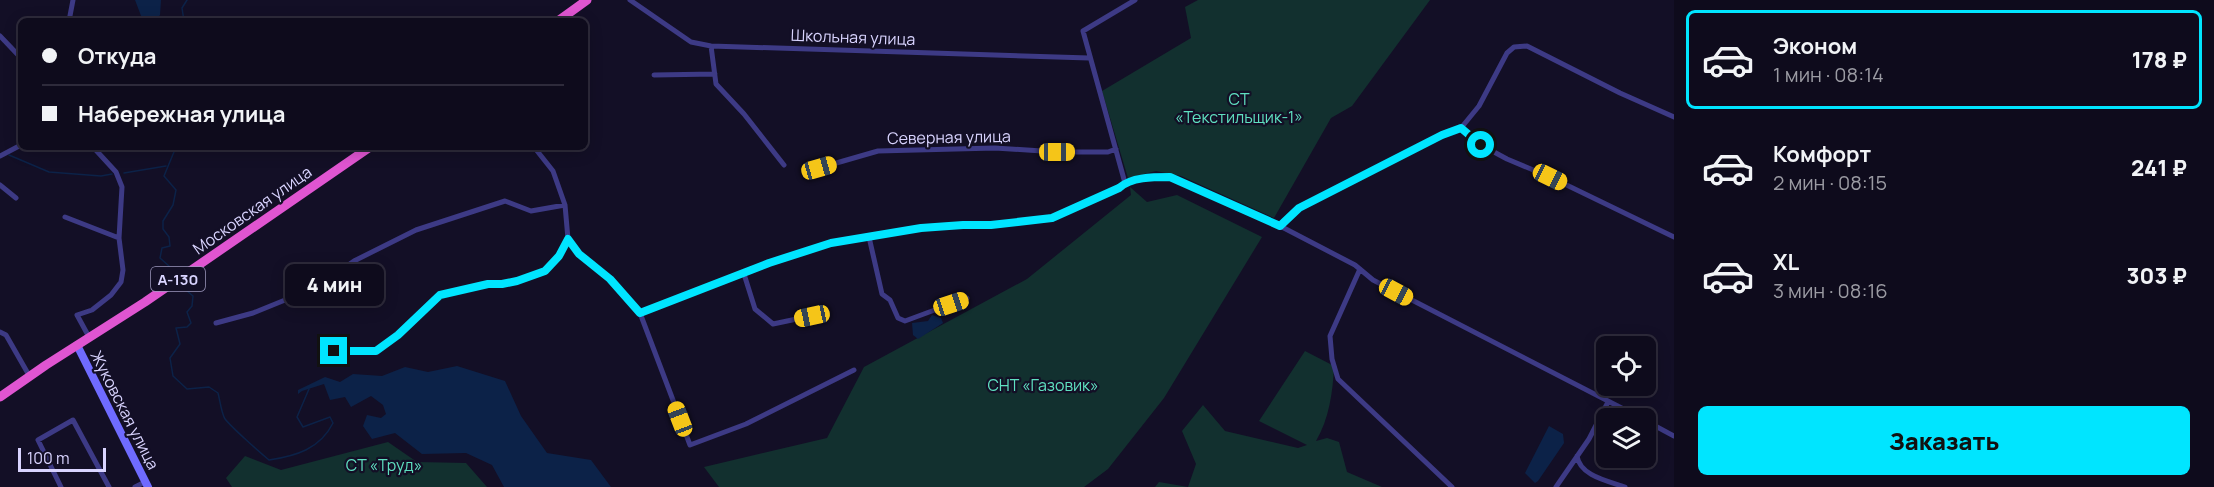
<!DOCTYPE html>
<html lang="ru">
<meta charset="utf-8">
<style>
:root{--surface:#0e0b1c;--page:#171425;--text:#f1f3f6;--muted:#9b9ba3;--line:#2e2b3b;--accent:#00e5ff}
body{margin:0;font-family:Manrope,sans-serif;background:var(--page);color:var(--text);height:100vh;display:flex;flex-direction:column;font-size:22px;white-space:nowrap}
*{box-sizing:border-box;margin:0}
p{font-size:20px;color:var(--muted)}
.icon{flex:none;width:33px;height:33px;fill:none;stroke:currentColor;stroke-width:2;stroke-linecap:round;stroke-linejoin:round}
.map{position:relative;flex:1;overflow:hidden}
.panel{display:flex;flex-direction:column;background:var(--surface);width:540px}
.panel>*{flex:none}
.hud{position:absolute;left:18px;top:18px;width:570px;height:132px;border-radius:9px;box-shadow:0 3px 15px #0003,0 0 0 2px var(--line);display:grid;align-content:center;height:132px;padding:0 24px;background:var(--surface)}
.buttons{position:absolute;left:1596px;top:336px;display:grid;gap:12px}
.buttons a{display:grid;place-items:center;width:60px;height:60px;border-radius:9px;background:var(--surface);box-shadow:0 3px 15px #0003,0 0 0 2px var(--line);font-size:30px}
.scale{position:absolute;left:18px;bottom:15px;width:88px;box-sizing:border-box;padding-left:6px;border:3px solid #d9d4ff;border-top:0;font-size:16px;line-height:21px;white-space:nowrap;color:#d9d4ff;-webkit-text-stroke:4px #130f26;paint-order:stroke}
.end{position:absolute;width:27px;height:27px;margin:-14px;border:8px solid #00e5ff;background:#111;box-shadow:0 0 0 3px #111}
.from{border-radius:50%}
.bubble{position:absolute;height:42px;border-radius:9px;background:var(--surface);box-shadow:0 3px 15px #0003,0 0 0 2px var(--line);font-size:20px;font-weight:800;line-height:42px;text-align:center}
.car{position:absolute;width:18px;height:36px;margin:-18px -9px;border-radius:8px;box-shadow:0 0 4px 2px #0007;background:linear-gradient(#f5c518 24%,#345 0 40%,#f5c518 0 76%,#345 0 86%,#f5c518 0)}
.hud b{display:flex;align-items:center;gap:21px;height:57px;font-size:22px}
.hud b+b{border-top:2px solid var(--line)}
.hud i{width:15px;height:15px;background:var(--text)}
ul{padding:10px 0 0;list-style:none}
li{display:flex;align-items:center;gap:18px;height:99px;margin:0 12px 9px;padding:0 12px;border:3px solid transparent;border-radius:9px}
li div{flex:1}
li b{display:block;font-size:22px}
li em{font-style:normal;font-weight:800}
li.selected{border-color:var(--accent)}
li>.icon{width:54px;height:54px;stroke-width:1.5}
.button{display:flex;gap:12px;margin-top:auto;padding:12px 24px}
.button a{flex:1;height:69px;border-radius:9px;background:var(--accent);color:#111;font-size:24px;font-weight:800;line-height:69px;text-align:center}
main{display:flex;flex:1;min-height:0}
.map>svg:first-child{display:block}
</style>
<main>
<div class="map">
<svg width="1674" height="487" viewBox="0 0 1674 487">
<rect width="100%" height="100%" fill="#130f26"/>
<path fill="#12302f" d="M1198,0H1430L1352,106L1331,118L1274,218L1181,176L1156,171L1128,178L1102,91L1191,38L1185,7Z
M1130,187L1147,202L1177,195L1262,237L1164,398L1108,469L1084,487H719L704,467L827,438L864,367L1027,279L1131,195Z
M1305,351L1334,366C1333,392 1329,419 1316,441L1327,438L1339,442L1347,472L1382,487H1155L1159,482L1188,487L1196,464L1182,431L1203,405L1225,431L1298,448L1307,445L1259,421Z
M388,442L417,462L466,463L487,487H232L226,478L245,456L281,470Z"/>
<path fill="#0c2248" d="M135,0H161L160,15L155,21H143Z
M932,315L941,318L943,323L918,339L913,335L912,323L928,321Z
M457,366L505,381L521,416L547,453L591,460L611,487H504L492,465L466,453L422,454L395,433L372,439L363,426L367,415L381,418L386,414L383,405L371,396L351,407L345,397L330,400L324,384L302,391L298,394V390L325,377L340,382L353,374L382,376L405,367L428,372Z
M1549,426L1563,434L1564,443L1538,481L1535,483L1525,473Z"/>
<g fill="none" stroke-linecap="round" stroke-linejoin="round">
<path stroke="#0c2248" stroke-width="1.5" d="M184,21L182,8L187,0
M9,155L49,172L101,176L112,174
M124,173L166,166
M169,266L160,258L162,248L170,246L169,237L163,229V221L173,205L176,190L164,176L176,147
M186,290L193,296L192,306L187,312L191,323L187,327L176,328L180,344L170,358L173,376L187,389L209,387L218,393C220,401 221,410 224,417C225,422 263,455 269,460C296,456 320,449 333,423L330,417L303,427L297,417L309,389"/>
<path stroke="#3d3a85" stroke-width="5" d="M630,0L691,42L711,46L1089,58
M69,21L73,0
M0,36L21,58
M711,46L716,84L744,114L784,165
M654,75L715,74
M1461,128L1481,145L1507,159L1550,177L1674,237
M534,147L553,171L565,205L568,239L579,254L610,279L640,313L690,445L746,424L854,370
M0,156L21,145
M819,168L878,151L995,148L1057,152H1108L1116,149
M1125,183L1083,31L1135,0
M0,185L16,198
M65,217L119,238
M1280,226L1299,208L1417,147L1461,128L1479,106L1507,53L1514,47L1527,46L1620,93L1674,117
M869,237L882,294L890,300L898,318L905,321L967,298
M1360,269L1330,336L1332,359L1338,379L1452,487
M744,274L755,309L773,324L811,316
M640,313L769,263L831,243L921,228L963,225H991L1052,218L1119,188C1131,177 1153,177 1170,177L1280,226L1355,265L1373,280L1641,418
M216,323L253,313L317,287L354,261L416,230L505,201L531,211L565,205
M0,332L6,335L30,377
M89,337L77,315L92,310L111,295L121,282L123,270L119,238L122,187L116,172L93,147
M334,351H376L398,335L440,295L488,284H502L517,281L545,271L559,256L568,239
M1646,421L1674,436
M1577,456C1580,476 1608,481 1625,487
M61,487L38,440L73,420L109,487
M135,487L145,482
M1556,487L1589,439L1608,402"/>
<path stroke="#6f6bff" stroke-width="8" d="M77,345L148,487"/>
<path stroke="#e055d1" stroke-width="9" d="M558,21L587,0
M0,397L46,365L145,302L370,147"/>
</g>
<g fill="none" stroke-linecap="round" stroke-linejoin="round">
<path stroke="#00e5ff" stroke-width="8" d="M334,351H376L398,335L440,295L488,284H502L517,281L545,271L559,256L568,239L579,254L610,279L640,313L769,263L831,243L921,228L963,225H991L1052,218L1119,188C1131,177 1153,177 1170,177L1280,226L1299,208L1442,135L1461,128L1481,145"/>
</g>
<g text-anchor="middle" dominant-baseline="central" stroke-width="4.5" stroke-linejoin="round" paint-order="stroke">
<rect fill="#130f26" stroke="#9e99be" stroke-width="1.5" x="151" y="267" width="54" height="24" rx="4.5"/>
<g font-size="15" font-weight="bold" fill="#d9d4ff">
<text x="178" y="279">А-130</text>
</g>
<g font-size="16" fill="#d9d4ff" stroke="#130f26">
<text transform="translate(853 37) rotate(2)">Школьная улица</text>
<text transform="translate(949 137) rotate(-1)">Северная улица</text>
<text transform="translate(252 210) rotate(-35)">Московская улица</text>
<text transform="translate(125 410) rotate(63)">Жуковская улица</text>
</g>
<g font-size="16" fill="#5fe0c0" stroke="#130f26">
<text x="1239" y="99">СТ<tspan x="1239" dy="18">«Текстильщик-1»</tspan></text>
<text x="1043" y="385">СНТ «Газовик»</text>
<text x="384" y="465">СТ «Труд»</text>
</g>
</g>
</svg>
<div class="buttons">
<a><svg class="icon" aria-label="locate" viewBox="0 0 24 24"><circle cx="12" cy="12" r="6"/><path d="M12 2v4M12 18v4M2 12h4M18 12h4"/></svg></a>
<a><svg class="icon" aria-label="layers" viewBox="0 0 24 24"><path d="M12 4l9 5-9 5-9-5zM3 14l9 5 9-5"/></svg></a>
</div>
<div class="scale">100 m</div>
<i class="end from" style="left:1481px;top:145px"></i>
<i class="end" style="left:334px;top:351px"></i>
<div class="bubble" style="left:285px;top:264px;width:99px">4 мин</div>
<i class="car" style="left:1057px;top:152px;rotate:90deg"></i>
<i class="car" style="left:819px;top:168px;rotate:74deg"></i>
<i class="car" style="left:1550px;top:177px;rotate:116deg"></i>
<i class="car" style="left:1396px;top:292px;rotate:118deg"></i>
<i class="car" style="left:951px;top:304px;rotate:72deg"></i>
<i class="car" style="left:812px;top:316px;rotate:258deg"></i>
<i class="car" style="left:680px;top:419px;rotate:339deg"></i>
<div class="hud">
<b><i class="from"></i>Откуда</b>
<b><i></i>Набережная улица</b>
</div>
</div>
<section class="panel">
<ul>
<li class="selected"><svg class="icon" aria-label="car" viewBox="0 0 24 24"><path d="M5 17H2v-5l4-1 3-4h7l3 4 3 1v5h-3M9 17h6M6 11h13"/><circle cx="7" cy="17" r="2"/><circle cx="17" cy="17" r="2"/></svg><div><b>Эконом</b><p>1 мин · 08:14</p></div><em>178 ₽</em></li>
<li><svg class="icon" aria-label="car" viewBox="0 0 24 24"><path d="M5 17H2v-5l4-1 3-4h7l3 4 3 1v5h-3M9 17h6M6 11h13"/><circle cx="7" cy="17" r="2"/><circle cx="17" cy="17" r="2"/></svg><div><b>Комфорт</b><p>2 мин · 08:15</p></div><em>241 ₽</em></li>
<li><svg class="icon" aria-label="car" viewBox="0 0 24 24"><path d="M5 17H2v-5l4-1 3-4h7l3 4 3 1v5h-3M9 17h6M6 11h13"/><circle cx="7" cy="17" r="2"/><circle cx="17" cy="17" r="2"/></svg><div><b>XL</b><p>3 мин · 08:16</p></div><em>303 ₽</em></li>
</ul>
<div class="button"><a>Заказать</a></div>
</section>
</main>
